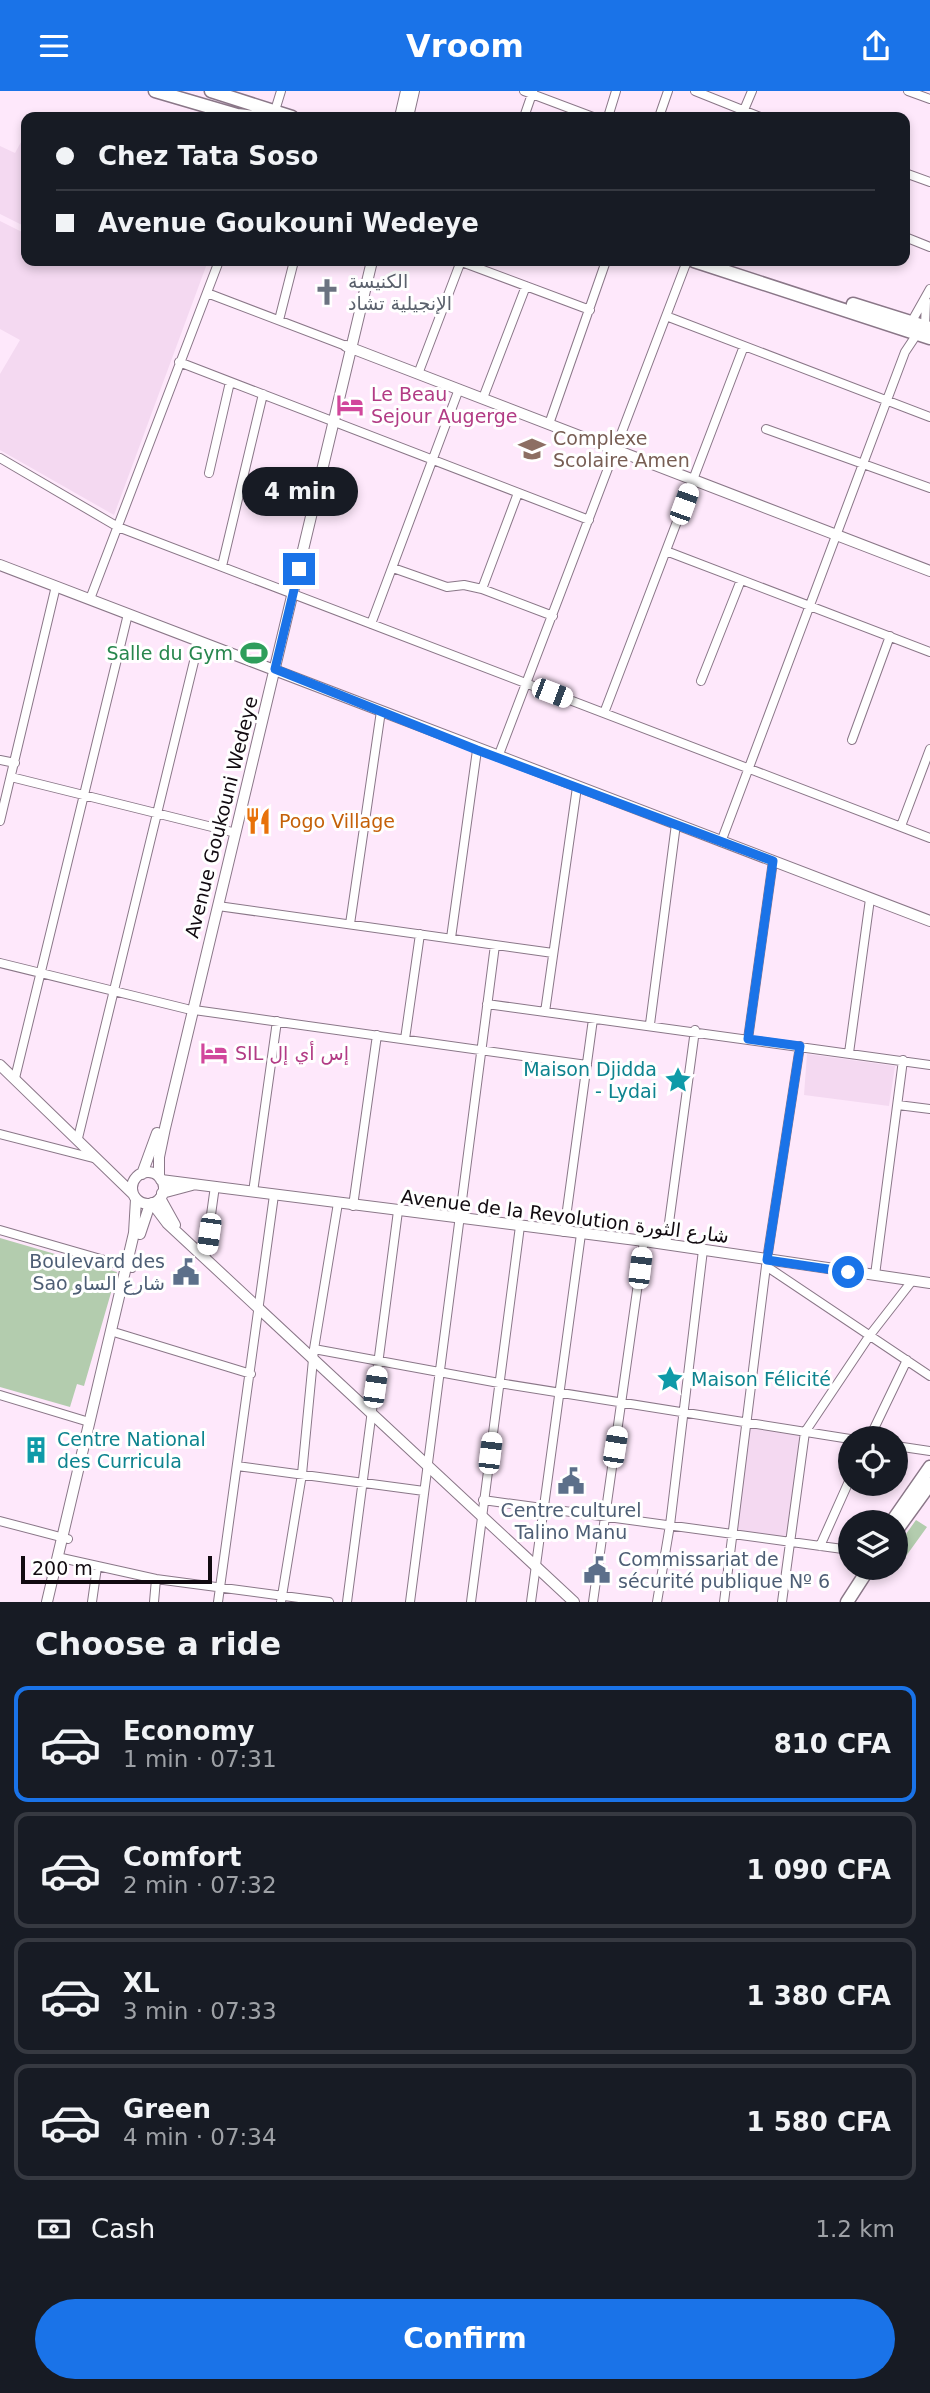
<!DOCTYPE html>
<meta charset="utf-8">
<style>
:root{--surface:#171b24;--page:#242831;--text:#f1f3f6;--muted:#9ea1a6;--line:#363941;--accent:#1a73e8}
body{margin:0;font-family:"DejaVu Sans","Noto Sans Arabic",sans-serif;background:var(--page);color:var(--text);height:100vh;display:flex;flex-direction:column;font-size:26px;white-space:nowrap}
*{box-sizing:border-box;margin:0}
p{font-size:23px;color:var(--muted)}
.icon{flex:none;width:38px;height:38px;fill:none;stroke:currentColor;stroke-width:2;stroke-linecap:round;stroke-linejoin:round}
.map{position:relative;height:1511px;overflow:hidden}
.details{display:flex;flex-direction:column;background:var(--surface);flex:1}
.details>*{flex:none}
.hud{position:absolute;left:21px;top:21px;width:889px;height:154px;border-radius:14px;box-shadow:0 4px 10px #0003;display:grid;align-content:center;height:154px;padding:0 35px;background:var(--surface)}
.fabs{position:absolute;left:838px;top:1335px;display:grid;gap:14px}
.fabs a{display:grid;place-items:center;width:70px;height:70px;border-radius:50%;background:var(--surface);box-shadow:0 4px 10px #0003;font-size:35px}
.scale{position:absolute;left:21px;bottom:18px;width:191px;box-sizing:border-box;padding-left:7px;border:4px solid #110a10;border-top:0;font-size:19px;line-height:24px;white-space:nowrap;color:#110a10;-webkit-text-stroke:5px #fff;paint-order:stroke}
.end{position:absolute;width:32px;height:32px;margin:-16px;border:9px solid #1a73e8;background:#fff;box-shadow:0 0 0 4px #fff}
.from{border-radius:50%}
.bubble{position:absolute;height:49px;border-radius:24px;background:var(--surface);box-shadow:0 4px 10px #0003;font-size:23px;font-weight:800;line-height:49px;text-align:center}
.car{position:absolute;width:21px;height:42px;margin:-21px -10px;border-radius:9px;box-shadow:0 0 5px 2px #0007;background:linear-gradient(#fff 24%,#345 0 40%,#fff 0 76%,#345 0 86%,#fff 0)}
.hud b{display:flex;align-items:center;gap:24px;height:66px;font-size:26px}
.hud b+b{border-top:2px solid var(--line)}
.hud i{width:18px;height:18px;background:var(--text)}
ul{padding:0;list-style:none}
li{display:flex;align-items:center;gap:21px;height:116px;margin:0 14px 10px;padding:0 21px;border:4px solid var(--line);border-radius:14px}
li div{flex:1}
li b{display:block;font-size:26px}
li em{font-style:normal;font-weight:800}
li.on{border-color:var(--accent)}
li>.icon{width:63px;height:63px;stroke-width:1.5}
h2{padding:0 35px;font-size:32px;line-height:84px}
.pay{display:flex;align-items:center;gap:18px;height:77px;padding:0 35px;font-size:26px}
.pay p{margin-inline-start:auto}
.button{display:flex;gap:14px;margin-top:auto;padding:14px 35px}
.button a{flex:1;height:80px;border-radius:42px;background:var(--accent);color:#fff;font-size:28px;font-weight:800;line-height:80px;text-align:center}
header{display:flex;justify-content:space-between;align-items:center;height:91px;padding:0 35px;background:var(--accent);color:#fff;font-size:32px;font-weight:800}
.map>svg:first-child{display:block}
</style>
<header><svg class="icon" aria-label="menu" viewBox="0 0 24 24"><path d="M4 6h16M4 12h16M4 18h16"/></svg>Vroom<svg class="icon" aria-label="share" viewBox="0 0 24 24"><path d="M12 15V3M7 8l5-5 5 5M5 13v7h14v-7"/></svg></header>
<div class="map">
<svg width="930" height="1511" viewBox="0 0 930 1511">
<rect width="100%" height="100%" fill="#fee8fb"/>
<path fill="#f4d9f1" d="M26,42V136L0,123V55L15,62Z
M0,130L26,143V170H208L114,424L0,359V283L20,249L0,238Z
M807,963L895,975L889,1015L804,1004Z
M744,1333L804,1345L790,1451L729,1440Z"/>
<path fill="#b3ccae" d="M0,1147L117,1181L84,1295L77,1293L70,1316L0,1296Z
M916,1429L927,1436L901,1472L896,1470V1457Z"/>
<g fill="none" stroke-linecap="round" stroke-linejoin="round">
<defs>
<path id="minor" d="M524,0L593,26
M695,0L760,26
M908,0L930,8
M273,26L281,0
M524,26L533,0
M608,26L616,0
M659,26L668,0
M741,26L752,0
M905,82L930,91
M905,146L930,156
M459,170L590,219
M207,202L346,255
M666,225L930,326
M279,229L294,170
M912,230L930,198
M925,235L926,210
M179,271L589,429
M418,283L461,170
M483,307L526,195
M549,333L606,170
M766,338L930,397
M0,367L118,436L930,747
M209,382L230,291
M666,460L930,561
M222,475L263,303
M393,477L447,496L464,494L482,498L553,525
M482,498L518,402
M90,508L219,170
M371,533L459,298
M701,590L741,489
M604,622L744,255
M852,649L890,545
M498,666L687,170
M0,669L15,672
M11,686L236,742
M0,730L56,495
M901,735L930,658
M721,751L905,261L917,243
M218,815L553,862
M350,833L381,620
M451,847L477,659
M0,872L187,918L587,974
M487,913L930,974
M545,921L577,696
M650,933L676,733
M405,948L420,843
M748,948L773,770
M849,962L870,808
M15,987L128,523
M898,1014L930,1018
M0,1043L97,1068
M78,1047L199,550
M253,1101L277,930
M353,1115L377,944
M0,1139L132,1177
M564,1141L593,928
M666,1154L695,939
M205,1167L215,1095
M766,1175L930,1285
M875,1184L903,969
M117,1242L251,1283
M314,1258L499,1292L850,1348
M0,1304L89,1331
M869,1348L907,1269
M896,1355L930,1360
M237,1375L424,1400
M483,1409L850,1459
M0,1430L68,1448
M820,1455L850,1388
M57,1466L156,1488L329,1511
M92,1511L97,1476
M154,1511L156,1488
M218,1511L274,1104
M281,1511L302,1383L314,1258L338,1112
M347,1511L398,1120
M410,1511L495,854
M471,1511L520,1135
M531,1511L581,1143
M593,1511L644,1150
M657,1511L670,1434L703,1159
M724,1511L766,1175L800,955
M782,1511L805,1341L870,1244L912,1190"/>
<path id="tertiary" d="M400,26L406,0
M408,26L414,0
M346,255L930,480
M0,474L930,830
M0,974L133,1103
M132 1097a16 16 0 1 1 32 0a16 16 0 1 1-32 0Z
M142,1083L157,1042
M159,1086V1066L165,1037L372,170
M161,1089L644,1150L930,1192
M162,1102L192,1094
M160,1107L175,1134
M152,1112L167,1132L574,1511
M140,1143L150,1113
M47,1511L134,1142L136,1108"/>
<path id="primary" d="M155,0L237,24L256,26
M211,0L292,26
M694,170L930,247
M853,213L930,237
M891,1432L930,1376
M896,1440L930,1393
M847,1511L869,1477"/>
</defs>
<use href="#minor" stroke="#8a7788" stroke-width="10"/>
<use href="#tertiary" stroke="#8a7788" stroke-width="12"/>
<use href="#primary" stroke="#8a7788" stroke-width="15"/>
<use href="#minor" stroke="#fff" stroke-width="8"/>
<use href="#tertiary" stroke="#fff" stroke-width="10"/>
<use href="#primary" stroke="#fff" stroke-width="12"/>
</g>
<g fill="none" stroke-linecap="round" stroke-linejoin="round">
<path stroke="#1a73e8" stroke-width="9" d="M299,478L275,578L477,659L773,770L748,948L800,955L767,1169L848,1181"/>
</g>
<defs>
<symbol id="church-bare" viewBox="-9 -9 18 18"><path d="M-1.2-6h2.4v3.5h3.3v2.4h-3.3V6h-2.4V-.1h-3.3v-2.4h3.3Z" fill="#6b7280" stroke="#fff" stroke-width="2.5" paint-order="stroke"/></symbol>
<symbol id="hotel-bare" viewBox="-9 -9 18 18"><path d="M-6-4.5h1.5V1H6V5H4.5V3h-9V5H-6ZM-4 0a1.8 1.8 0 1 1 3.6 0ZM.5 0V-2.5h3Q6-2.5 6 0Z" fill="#d1479c" stroke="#fff" stroke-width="2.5" paint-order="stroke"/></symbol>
<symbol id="school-bare" viewBox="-9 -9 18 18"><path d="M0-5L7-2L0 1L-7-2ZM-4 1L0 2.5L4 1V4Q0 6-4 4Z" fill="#8d6e63" stroke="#fff" stroke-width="2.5" paint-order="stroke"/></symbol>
<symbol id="stadium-bare" viewBox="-9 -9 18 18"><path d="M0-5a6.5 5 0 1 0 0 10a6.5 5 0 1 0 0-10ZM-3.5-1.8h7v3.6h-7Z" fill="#2e9e5b" stroke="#fff" stroke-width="2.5" paint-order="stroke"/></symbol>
<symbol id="restaurant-bare" viewBox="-9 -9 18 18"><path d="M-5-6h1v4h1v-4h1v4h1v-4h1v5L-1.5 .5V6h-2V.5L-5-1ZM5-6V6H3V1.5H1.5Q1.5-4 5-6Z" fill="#e8710a" stroke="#fff" stroke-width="2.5" paint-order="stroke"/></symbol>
<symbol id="sight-bare" viewBox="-9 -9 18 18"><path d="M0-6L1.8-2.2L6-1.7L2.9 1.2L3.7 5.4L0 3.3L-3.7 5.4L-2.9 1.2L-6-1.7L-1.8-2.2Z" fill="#0f9aa8" stroke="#fff" stroke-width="2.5" paint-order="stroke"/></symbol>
<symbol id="civic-bare" viewBox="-9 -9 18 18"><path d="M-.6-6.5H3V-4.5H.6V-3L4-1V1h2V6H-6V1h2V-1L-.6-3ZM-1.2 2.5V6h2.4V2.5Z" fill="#5c6f8a" stroke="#fff" stroke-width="2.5" paint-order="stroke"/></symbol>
<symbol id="building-bare" viewBox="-9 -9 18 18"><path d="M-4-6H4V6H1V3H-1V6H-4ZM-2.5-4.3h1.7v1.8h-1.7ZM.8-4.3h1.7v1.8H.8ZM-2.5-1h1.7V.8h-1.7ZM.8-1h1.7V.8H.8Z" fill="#0f9aa8" stroke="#fff" stroke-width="2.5" paint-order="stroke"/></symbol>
</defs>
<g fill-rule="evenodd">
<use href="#church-bare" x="308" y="182" width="38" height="38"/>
<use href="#hotel-bare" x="331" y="295" width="38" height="38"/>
<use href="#school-bare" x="513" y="339" width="38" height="38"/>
<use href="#stadium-bare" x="235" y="543" width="38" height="38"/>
<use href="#restaurant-bare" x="239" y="711" width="38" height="38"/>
<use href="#hotel-bare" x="195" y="943" width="38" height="38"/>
<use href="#sight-bare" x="659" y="970" width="38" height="38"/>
<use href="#civic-bare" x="167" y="1162" width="38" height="38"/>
<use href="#sight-bare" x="651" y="1269" width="38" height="38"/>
<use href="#building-bare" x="17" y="1340" width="38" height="38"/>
<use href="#civic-bare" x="552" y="1371" width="38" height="38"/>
<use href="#civic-bare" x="578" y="1460" width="38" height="38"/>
</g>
<g text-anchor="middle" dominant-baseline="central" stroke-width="6" stroke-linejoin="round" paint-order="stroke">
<g font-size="19" fill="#5b616d" stroke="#fff" text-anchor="start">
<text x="348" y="190">الكنيسة<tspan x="348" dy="22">الإنجيلية تشاد</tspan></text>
</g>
<g font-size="19" fill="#b23c85" stroke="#fff" text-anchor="start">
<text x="371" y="303">Le Beau<tspan x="371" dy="22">Sejour Augerge</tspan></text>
<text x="235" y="962">SIL إس أي إل</text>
</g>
<g font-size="19" fill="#785e54" stroke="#fff" text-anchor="start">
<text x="553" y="347">Complexe<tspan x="553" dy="22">Scolaire Amen</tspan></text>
</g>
<g font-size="19" fill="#27864d" stroke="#fff" text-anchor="end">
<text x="233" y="562">Salle du Gym</text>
</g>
<g font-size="19" fill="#110a10" stroke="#fff">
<text transform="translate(221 726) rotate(-76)">Avenue Goukouni Wedeye</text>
<text transform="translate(565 1125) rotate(7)">Avenue de la Revolution شارع الثورة</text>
</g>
<g font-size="19" fill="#c56008" stroke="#fff" text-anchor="start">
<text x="279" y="730">Pogo Village</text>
</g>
<g font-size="19" fill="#0d838f" stroke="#fff" text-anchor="start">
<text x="657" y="978" text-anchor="end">Maison Djidda<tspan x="657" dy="22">- Lydai</tspan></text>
<text x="691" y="1288">Maison Félicité</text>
<text x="57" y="1348">Centre National<tspan x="57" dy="22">des Curricula</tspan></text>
</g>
<g font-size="19" fill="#4e5e75" stroke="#fff" text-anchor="end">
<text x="165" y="1170">Boulevard des<tspan x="165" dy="22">Sao شارع الساو</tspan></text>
<text x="571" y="1419" text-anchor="middle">Centre culturel<tspan x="571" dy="22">Talino Manu</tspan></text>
<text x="618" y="1468" text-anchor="start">Commissariat de<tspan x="618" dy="22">sécurité publique Nº 6</tspan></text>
</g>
</g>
</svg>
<div class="fabs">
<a><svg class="icon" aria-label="locate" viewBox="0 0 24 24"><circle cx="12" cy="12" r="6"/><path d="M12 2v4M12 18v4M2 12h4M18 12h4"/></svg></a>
<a><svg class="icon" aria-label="layers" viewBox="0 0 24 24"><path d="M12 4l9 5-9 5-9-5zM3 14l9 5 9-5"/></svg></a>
</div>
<div class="scale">200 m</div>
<i class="end from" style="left:848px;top:1181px"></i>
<i class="end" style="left:299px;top:478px"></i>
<div class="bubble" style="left:242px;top:376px;width:116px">4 min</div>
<i class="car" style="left:684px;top:413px;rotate:20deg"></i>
<i class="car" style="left:552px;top:602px;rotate:111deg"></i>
<i class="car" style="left:209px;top:1143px;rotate:188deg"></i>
<i class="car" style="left:640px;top:1177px;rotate:7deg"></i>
<i class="car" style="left:375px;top:1296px;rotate:8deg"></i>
<i class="car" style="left:615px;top:1356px;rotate:9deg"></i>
<i class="car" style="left:490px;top:1362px;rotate:7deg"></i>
<div class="hud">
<b><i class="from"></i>Chez Tata Soso</b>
<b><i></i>Avenue Goukouni Wedeye</b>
</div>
</div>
<section class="details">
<h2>Choose a ride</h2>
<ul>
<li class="on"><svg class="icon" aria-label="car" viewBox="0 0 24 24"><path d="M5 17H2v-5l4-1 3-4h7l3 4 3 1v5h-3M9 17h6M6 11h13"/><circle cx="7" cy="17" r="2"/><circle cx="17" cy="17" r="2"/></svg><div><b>Economy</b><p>1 min · 07:31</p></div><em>810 CFA</em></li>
<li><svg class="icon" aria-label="car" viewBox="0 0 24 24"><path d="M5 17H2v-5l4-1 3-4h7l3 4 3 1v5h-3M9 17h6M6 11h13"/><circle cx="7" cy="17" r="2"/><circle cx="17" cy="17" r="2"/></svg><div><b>Comfort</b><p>2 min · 07:32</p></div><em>1 090 CFA</em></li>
<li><svg class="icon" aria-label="car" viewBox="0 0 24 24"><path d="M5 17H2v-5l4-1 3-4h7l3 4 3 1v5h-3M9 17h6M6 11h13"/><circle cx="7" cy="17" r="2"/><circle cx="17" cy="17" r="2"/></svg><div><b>XL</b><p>3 min · 07:33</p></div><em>1 380 CFA</em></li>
<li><svg class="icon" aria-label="car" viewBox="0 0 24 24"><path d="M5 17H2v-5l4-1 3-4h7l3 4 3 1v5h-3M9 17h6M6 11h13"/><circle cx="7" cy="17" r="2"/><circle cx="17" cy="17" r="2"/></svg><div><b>Green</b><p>4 min · 07:34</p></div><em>1 580 CFA</em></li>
</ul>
<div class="pay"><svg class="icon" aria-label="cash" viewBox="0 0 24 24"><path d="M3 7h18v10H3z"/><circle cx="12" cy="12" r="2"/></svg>Cash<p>1.2 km</p></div>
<div class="button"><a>Confirm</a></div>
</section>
